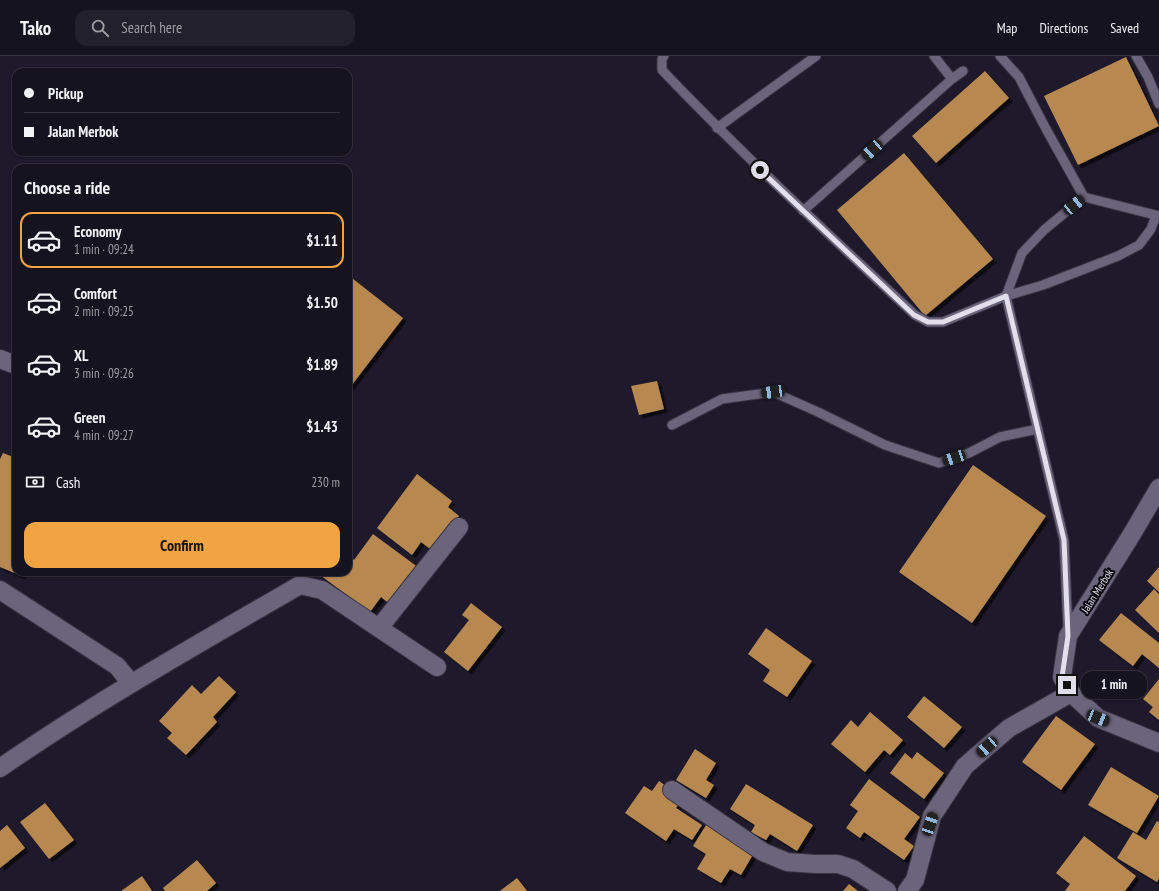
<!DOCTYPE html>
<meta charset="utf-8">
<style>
:root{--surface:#161320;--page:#23202d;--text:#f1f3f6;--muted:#9e9ea5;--line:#35323e;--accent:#f3a442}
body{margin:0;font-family:"PT Sans Narrow",sans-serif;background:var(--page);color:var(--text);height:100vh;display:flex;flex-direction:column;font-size:15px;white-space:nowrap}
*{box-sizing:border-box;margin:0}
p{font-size:13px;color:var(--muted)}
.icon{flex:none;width:22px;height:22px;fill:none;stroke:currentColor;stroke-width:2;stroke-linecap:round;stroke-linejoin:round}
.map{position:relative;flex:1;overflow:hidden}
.drawer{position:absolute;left:12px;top:108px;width:340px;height:412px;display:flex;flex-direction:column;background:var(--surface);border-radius:12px;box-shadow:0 1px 3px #0004,0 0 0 1px var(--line)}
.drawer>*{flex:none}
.top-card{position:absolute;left:12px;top:12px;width:340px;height:88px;border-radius:12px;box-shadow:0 1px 3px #0004,0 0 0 1px var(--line);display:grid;align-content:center;height:88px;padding:0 12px;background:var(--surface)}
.end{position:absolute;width:18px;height:18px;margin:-9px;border:5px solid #e2dfec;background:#111;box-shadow:0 0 0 2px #111}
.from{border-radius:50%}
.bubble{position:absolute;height:28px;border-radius:12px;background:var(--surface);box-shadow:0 1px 3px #0004,0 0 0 1px var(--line);font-size:13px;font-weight:700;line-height:28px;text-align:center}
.car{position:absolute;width:12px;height:24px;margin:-12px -6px;border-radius:5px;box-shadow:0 0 3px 1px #0007;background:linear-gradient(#222 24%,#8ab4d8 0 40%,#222 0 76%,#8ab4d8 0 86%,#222 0)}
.top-card b{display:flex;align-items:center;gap:14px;height:38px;font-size:15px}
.top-card b+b{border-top:1px solid var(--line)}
.top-card i{width:10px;height:10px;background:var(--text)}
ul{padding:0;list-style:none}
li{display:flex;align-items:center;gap:12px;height:56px;margin:0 8px 6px;padding:0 4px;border:2px solid transparent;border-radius:12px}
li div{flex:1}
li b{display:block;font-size:15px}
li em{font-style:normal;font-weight:700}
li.selected{border-color:var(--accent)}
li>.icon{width:36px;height:36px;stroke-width:1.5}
h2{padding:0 12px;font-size:18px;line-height:48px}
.pay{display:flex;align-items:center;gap:10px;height:44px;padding:0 12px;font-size:15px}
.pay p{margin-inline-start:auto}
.cta{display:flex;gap:8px;margin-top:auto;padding:8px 12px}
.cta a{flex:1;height:46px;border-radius:12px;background:var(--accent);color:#111;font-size:16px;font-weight:700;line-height:46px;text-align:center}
header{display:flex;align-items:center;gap:24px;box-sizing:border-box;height:56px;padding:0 20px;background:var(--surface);border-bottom:1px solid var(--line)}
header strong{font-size:19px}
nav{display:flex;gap:22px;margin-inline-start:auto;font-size:14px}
.search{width:280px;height:36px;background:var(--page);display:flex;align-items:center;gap:10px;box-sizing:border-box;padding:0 14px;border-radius:12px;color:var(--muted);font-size:15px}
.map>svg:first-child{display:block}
</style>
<header>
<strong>Tako</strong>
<div class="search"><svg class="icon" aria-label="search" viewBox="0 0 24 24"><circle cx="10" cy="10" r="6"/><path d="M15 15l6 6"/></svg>Search here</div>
<nav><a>Map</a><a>Directions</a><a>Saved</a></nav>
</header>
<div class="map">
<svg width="1159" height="835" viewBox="0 0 1159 835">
<defs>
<filter id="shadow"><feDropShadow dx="3.5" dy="3.5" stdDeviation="0" flood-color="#0009"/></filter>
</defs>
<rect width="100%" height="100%" fill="#1e192b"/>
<path fill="#b88851" filter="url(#shadow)" d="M1126,1L1159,70L1078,109L1044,40Z
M985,15L1009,42L936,107L912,80Z
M904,97L993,203L925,260L837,154Z
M348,219L403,262L348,334Z
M657,325L664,353L639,359L631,330Z
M3,397L16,402V516H24L22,520L0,511V403Z
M973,409L1046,460L972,567L899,516Z
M417,418L452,445L448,451L459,460L433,495L421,486L412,499L377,472Z
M373,478L419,512L391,549L381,541L370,556L316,516H348V499L354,504Z
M1159,511V536L1147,525Z
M1154,533L1159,538V577L1135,554Z
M471,547L502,571L468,615L444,596L469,564L462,559Z
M1121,557L1159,587V612L1142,598L1133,610L1099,584Z
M766,572L812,605L787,641L763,625L770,614L748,598Z
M219,620L236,636L213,661L217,666L186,699L167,682L172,677L159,665L192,629L201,638Z
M1159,623V664L1149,656L1153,651L1143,643Z
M924,640L962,671L944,692L907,661Z
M870,656L903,684L890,699L884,694L865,716L831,688L851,664L858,671Z
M1056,660L1095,688L1061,734L1022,706Z
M695,693L716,707L706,724L714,729L706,742L676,724Z
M917,696L944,717L924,743L890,717L905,697L912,703Z
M1111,711L1159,740L1137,777L1088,749Z
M869,723L920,761L904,783L914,790L904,804L864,776L860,782L846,772L858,755L850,749Z
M659,725L683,742L676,752L702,769L692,784L674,773L666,785L625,757L644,730L652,735Z
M746,728L813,769L797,795L770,778L766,784L751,776L755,769L730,753Z
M45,747L74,784L49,803L20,766Z
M1157,765L1159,766V822L1157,826L1117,802L1133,776L1146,784Z
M708,766L755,795L741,819L730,813L721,827L697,813L706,798L693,790Z
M7,769L25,792L0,812V775Z
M1084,780L1136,820L1125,835H1065L1070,828L1056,817Z
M197,804L216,827L207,835H165L163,832Z
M142,820L152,835H121Z
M517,822L527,835H500Z
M849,828L858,835H843Z"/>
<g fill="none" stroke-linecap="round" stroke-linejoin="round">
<defs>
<path id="lane" d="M664,0L662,3V14C743,99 829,179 915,259L928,266H943L1006,240L1064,484L1068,574
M934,0L952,23
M1000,0L1019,21L1046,73L1084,141L1159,160
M1136,0L1148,21L1159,48
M717,72L816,0
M803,155L952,23L963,15
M1006,240L1043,229L1118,200L1139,189L1151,173L1156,159
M1006,240L1022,197L1044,174L1084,141
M672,369L722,343L773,336L818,356L885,389L939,407L969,397L1000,381L1038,373"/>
<path id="street" d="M0,303L16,309
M1159,432L1132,478L1068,580L1062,621L1071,637L1098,662L1159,687
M0,534L117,610L131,627
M379,572L459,471
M0,712C97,645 198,588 300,529L322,534L437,611
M672,734L763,796L787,806L815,808H838L853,813L887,835
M907,835L915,824L932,760L965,710L1009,672L1071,637"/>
</defs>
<use href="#lane" stroke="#383443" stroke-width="11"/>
<use href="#street" stroke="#383443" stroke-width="20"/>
<use href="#lane" stroke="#6b657c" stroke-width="9"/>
<use href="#street" stroke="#6b657c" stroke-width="18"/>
</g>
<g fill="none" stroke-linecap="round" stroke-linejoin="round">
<path stroke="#e2dfec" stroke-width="5" d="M760,114L914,259L928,266H943L1006,240L1064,484L1068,580L1062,621L1067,629"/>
</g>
<g text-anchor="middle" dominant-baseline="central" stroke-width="4" stroke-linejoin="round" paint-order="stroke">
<g font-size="11" fill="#e2dfec" stroke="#07060d">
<text transform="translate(1097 535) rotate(-58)">Jalan Merbok</text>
</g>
</g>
</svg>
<i class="end from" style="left:760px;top:114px"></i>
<i class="end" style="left:1067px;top:629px"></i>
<div class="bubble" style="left:1081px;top:615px;width:66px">1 min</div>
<i class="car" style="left:872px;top:94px;rotate:228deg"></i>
<i class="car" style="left:1074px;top:149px;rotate:51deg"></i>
<i class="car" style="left:773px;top:336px;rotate:262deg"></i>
<i class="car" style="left:954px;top:402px;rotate:252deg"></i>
<i class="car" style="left:1098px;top:662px;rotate:112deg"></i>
<i class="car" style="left:987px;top:691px;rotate:228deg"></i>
<i class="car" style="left:930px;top:768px;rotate:18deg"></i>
<div class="top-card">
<b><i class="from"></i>Pickup</b>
<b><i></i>Jalan Merbok</b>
</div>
<section class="drawer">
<h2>Choose a ride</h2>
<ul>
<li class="selected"><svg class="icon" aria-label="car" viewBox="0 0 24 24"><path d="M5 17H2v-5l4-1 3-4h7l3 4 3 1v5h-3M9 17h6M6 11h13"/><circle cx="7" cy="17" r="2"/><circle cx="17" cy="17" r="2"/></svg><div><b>Economy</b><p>1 min · 09:24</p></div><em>$1.11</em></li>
<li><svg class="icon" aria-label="car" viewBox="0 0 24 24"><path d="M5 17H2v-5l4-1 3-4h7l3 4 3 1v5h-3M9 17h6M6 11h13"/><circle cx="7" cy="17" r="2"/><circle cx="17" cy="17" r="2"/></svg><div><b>Comfort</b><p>2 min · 09:25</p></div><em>$1.50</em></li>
<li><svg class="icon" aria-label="car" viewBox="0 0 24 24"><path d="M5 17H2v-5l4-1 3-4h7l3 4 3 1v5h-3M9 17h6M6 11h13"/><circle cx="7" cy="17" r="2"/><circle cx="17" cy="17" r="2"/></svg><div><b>XL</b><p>3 min · 09:26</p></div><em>$1.89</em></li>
<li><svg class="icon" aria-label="car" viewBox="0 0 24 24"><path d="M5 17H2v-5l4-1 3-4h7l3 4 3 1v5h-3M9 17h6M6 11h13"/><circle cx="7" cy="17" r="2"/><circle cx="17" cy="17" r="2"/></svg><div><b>Green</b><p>4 min · 09:27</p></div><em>$1.43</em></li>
</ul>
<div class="pay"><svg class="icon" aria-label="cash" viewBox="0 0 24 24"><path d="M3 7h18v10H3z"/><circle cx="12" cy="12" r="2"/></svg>Cash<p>230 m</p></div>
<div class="cta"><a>Confirm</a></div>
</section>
</div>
